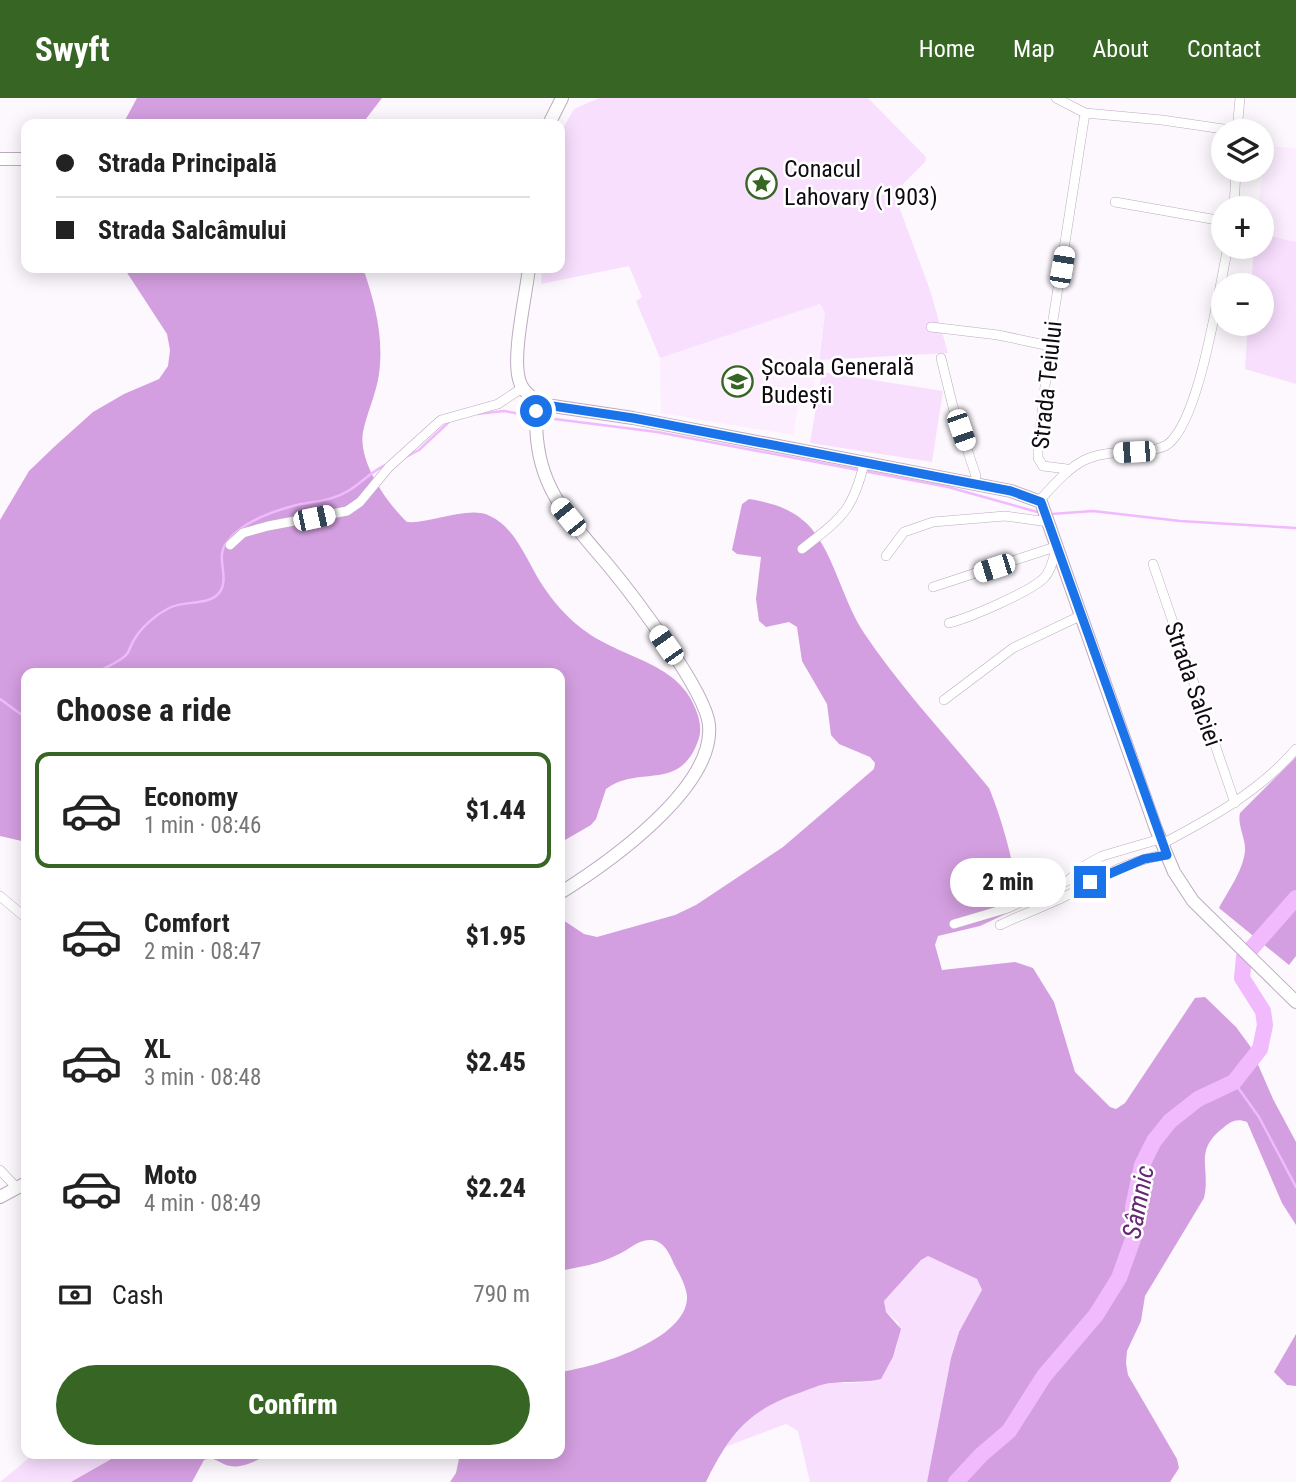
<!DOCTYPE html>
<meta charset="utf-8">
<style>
:root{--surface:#fff;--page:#f2f2f2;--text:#222;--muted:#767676;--line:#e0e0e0;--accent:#376524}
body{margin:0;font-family:"Roboto Condensed",sans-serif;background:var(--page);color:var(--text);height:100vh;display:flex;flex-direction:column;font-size:26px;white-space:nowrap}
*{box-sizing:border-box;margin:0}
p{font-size:23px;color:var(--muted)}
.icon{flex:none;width:38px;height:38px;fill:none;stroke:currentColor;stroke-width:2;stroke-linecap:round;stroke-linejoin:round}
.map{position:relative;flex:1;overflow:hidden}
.drawer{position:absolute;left:21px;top:570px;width:544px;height:791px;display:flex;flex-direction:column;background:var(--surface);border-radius:14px;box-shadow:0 4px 18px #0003}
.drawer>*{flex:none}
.banner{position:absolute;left:21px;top:21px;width:544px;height:154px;border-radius:14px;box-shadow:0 4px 18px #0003;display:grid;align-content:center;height:154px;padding:0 35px;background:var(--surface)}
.fabs{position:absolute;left:1211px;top:21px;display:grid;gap:14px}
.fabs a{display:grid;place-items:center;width:63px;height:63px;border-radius:50%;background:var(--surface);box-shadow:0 4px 18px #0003;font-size:35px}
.end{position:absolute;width:32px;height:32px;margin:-16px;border:9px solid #1a73e8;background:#fff;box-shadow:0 0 0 4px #fff}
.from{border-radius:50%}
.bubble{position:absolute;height:49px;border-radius:24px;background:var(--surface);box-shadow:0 4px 18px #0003;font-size:23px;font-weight:800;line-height:49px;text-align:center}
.car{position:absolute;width:21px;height:42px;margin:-21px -10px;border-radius:9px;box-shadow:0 0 5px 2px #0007;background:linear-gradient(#fff 24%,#345 0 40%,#fff 0 76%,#345 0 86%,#fff 0)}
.banner b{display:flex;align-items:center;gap:24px;height:66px;font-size:26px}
.banner b+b{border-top:2px solid var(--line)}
.banner i{width:18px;height:18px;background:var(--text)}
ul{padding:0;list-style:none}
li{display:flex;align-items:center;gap:21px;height:116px;margin:0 14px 10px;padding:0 21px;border:4px solid transparent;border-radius:14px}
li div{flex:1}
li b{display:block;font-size:26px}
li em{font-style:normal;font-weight:800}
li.selected{border-color:var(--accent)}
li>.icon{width:63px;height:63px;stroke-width:1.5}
h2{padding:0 35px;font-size:32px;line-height:84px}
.pay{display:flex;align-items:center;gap:18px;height:77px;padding:0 35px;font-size:26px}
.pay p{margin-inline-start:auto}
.primary-button{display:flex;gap:14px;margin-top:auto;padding:14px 35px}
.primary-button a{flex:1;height:80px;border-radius:42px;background:var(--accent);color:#fff;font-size:28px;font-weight:800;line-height:80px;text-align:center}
header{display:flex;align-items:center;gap:42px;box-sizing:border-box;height:98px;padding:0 35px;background:var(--accent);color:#fff}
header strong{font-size:33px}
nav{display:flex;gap:38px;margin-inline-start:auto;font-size:24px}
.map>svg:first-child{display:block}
</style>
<header>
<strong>Swyft</strong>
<nav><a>Home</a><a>Map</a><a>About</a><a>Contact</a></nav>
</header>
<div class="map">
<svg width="1296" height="1384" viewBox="0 0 1296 1384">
<rect width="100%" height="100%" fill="#fcf8fd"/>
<path fill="#fceeff" d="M1266,48L1296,50V144L1262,136V110H1258Z
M820,206L825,215L811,305L799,304L793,337L661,315L660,260Z"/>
<path fill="#f8dffe" d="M599,0H868L926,59L925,64L901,88L898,106L930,192L948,255L819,262L825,215L820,206L660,260L636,203L642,199L629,168L541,186L542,170H560V36L574,11Z
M1262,136L1296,144V286L1245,271L1248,226H1262V187H1251L1254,149H1262Z
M822,274L943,293L932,364L810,345Z
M928,1158L977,1181L982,1193L959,1234L951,1260L927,1384H810L798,1333L786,1326L725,1349C730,1342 734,1334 740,1327C761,1305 803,1289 832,1285C845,1284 863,1287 875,1281C893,1272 900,1244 899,1225L886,1214L884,1203L921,1162Z
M34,1356H120L71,1384H0Z"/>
<path fill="#d49fe0" d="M137,0H382L362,26H123Z
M124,170H363C375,205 384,239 379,276C376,297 367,314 363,334C358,363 386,404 407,424C431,426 469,407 490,418C515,429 527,463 541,485C553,504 569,522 588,535C625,561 679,565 696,612C700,622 702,633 698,643C679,695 640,666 606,691L596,721L591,727L565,742L560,756V576H26V744L0,738V422L29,373L54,349L93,314L124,296L159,281L168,268L170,252L167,236Z
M749,401C773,405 794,411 811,430C834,457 843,503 864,535C901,590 947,639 989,690C999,713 1024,790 1014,812L980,828L938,838L935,847L942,872L1015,864L1033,870L1054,904L1075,974L1110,1009L1116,1011L1125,1005L1195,900L1205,899L1236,929L1250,948L1273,1001L1296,1044V1127L1282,1105L1247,1024C1237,1020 1231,1023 1223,1030C1193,1053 1211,1070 1204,1100L1145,1198L1141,1223L1127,1253L1126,1265L1128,1277L1177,1361L1179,1370L1170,1384H927L951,1260L959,1234L982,1192L977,1181L928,1158L921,1162L884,1203L886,1214L901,1231L893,1259L881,1281C865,1285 849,1283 832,1285C820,1286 808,1292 796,1296C747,1313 728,1339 706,1384H450L456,1375L460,1356H560V1274C593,1270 689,1242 687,1198C686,1188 680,1177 675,1168C670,1157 665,1143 651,1142C638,1141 629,1152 617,1157C600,1166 579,1169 560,1173V820L584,836L597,839L675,817L696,807L783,749L874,671L875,665L870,659L839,646L831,637L827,606L802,563L797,529L789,524L766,529L759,523L756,501L761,459L737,456L732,452L742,406Z
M1296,659V858L1289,867L1219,810C1228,793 1243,773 1245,753C1246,740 1237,728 1240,715Z
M1296,1236V1288L1287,1287L1274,1274Z
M120,1356H269C220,1384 224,1355 204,1362L192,1384H71Z"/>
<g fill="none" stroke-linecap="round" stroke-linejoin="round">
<path stroke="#f0bafd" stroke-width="2.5" d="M477,316L504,313L532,318
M539,319L657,334L948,389L1041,415
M404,360L419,352L450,323
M1051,416L1093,413L1180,423L1296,430
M95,576C104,569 119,565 127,556C130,552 131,546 134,542C141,529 157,516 169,510C184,502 209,508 219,495C231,480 214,459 227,444C242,424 273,413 297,407C315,403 332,403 348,393C362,385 372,372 388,366
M0,601L26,620
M1234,984L1259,1019L1296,1089"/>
<path stroke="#f0bafd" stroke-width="16" d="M956,1384L981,1357L1009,1333L1044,1278L1096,1217L1119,1180L1133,1141V1109L1142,1067L1154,1043L1170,1023L1198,1001L1234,984L1260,951L1265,927L1263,913L1242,880L1244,859L1296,800"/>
<defs>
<path id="street" d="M1056,0L1085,15L1162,22L1237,33
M1237,33L1240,0
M1115,104L1223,123
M1234,110L1236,72
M931,229L998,237L1050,248
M941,260L953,309L976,378L975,386
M1067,371L1043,368L1038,360V350L1051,235L1085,15
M1039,403C1086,350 1089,358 1156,351C1164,349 1169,347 1174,340C1202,306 1218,195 1228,149
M230,447L243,435L268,428L347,413L360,404L389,369L441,322L498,306L522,290
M802,451C840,421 852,415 864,366
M886,458L904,434L933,424L1005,418L1049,424
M1153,466L1235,705
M933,489L1058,448
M949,525C969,520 1030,494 1044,480C1052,472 1053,459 1057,449
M944,602L1013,550L1082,517
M1162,746C1211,720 1259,694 1296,651
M0,798L26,820
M954,826L1008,810L1069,782L1084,768L1102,758L1160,741
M1000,827C1023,816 1048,807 1070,796C1101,780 1132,760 1167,757
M0,1072L17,1090"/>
<path id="secondary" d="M549,26L562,0
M0,61H26
M529,170C526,197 512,257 519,281C522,295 534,302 546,307L633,320L1011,393L1041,404L1156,731L1174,774L1193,803L1296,904
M537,303C530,380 561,412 608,467C632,496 706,593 709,627C715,690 608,765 560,795
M0,1099L26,1085"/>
</defs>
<use href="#street" stroke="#bdabc1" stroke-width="10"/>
<use href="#secondary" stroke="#bdabc1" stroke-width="14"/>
<use href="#street" stroke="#fff" stroke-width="9"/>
<use href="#secondary" stroke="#fff" stroke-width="12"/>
</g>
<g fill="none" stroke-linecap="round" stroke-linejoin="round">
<path stroke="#1a73e8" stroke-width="9" d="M536,313L537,303L546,307L633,320L1011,393L1041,404L1167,757L1144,761L1090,784"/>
</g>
<defs>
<symbol id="sight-ring" viewBox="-11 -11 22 22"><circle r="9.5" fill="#fff" stroke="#376524" stroke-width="1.5"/><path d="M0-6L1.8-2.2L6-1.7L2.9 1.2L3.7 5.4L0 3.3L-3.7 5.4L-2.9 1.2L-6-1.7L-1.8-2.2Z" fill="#376524"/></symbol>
<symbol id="school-ring" viewBox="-11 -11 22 22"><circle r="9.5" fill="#fff" stroke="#376524" stroke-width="1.5"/><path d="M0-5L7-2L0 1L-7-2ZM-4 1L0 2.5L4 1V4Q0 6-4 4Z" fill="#376524"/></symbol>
</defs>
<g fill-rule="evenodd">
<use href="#sight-ring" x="744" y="68" width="35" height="35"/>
<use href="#school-ring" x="720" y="266" width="35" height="35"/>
</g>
<g text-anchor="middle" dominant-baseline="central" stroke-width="5" stroke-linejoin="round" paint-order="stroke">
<g font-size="24" fill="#100a12" stroke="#fff" text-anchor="start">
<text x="784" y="71">Conacul<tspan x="784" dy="28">Lahovary (1903)</tspan></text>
<text x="761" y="269">Școala Generală<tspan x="761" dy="28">Budești</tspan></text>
</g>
<g font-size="24" fill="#100a12" stroke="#fff">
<text transform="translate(1047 287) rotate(-84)">Strada Teiului</text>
<text transform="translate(1193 586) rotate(71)">Strada Salciei</text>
</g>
<g font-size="26" font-style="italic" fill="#662774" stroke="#fff">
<text transform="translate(1138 1104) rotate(-79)">Sâmnic</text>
</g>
</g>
</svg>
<div class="fabs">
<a><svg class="icon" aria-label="layers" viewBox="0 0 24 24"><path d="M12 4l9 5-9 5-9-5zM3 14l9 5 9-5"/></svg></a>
<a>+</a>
<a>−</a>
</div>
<i class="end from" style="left:536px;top:313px"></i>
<i class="end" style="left:1090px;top:784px"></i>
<div class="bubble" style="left:950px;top:760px;width:116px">2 min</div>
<i class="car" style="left:1062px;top:169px;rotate:10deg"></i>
<i class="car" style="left:961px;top:332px;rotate:161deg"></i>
<i class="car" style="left:1134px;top:354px;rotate:267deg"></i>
<i class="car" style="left:568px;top:419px;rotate:321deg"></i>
<i class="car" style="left:314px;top:420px;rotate:78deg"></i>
<i class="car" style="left:994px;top:470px;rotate:252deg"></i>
<i class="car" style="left:666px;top:547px;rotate:325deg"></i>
<div class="banner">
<b><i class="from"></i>Strada Principală</b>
<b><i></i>Strada Salcâmului</b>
</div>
<section class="drawer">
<h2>Choose a ride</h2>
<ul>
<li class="selected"><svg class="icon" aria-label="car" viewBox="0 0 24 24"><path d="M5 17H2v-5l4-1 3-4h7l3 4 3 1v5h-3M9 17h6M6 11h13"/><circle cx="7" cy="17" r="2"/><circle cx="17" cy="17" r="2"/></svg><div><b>Economy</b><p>1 min · 08:46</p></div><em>$1.44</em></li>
<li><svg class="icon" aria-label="car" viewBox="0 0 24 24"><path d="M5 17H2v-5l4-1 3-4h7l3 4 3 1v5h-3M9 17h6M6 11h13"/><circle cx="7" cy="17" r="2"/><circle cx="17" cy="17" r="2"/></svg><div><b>Comfort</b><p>2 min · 08:47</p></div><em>$1.95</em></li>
<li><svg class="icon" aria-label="car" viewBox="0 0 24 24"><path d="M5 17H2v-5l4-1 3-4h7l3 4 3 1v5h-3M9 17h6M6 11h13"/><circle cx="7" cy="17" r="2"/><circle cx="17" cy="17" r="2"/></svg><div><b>XL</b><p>3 min · 08:48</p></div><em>$2.45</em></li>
<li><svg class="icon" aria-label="car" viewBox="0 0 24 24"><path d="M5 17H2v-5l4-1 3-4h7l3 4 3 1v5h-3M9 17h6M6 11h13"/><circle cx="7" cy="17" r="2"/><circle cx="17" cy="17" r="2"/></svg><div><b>Moto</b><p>4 min · 08:49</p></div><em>$2.24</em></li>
</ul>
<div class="pay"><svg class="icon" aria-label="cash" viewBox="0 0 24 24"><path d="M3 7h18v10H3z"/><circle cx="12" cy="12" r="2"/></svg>Cash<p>790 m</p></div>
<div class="primary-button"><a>Confirm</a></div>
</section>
</div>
